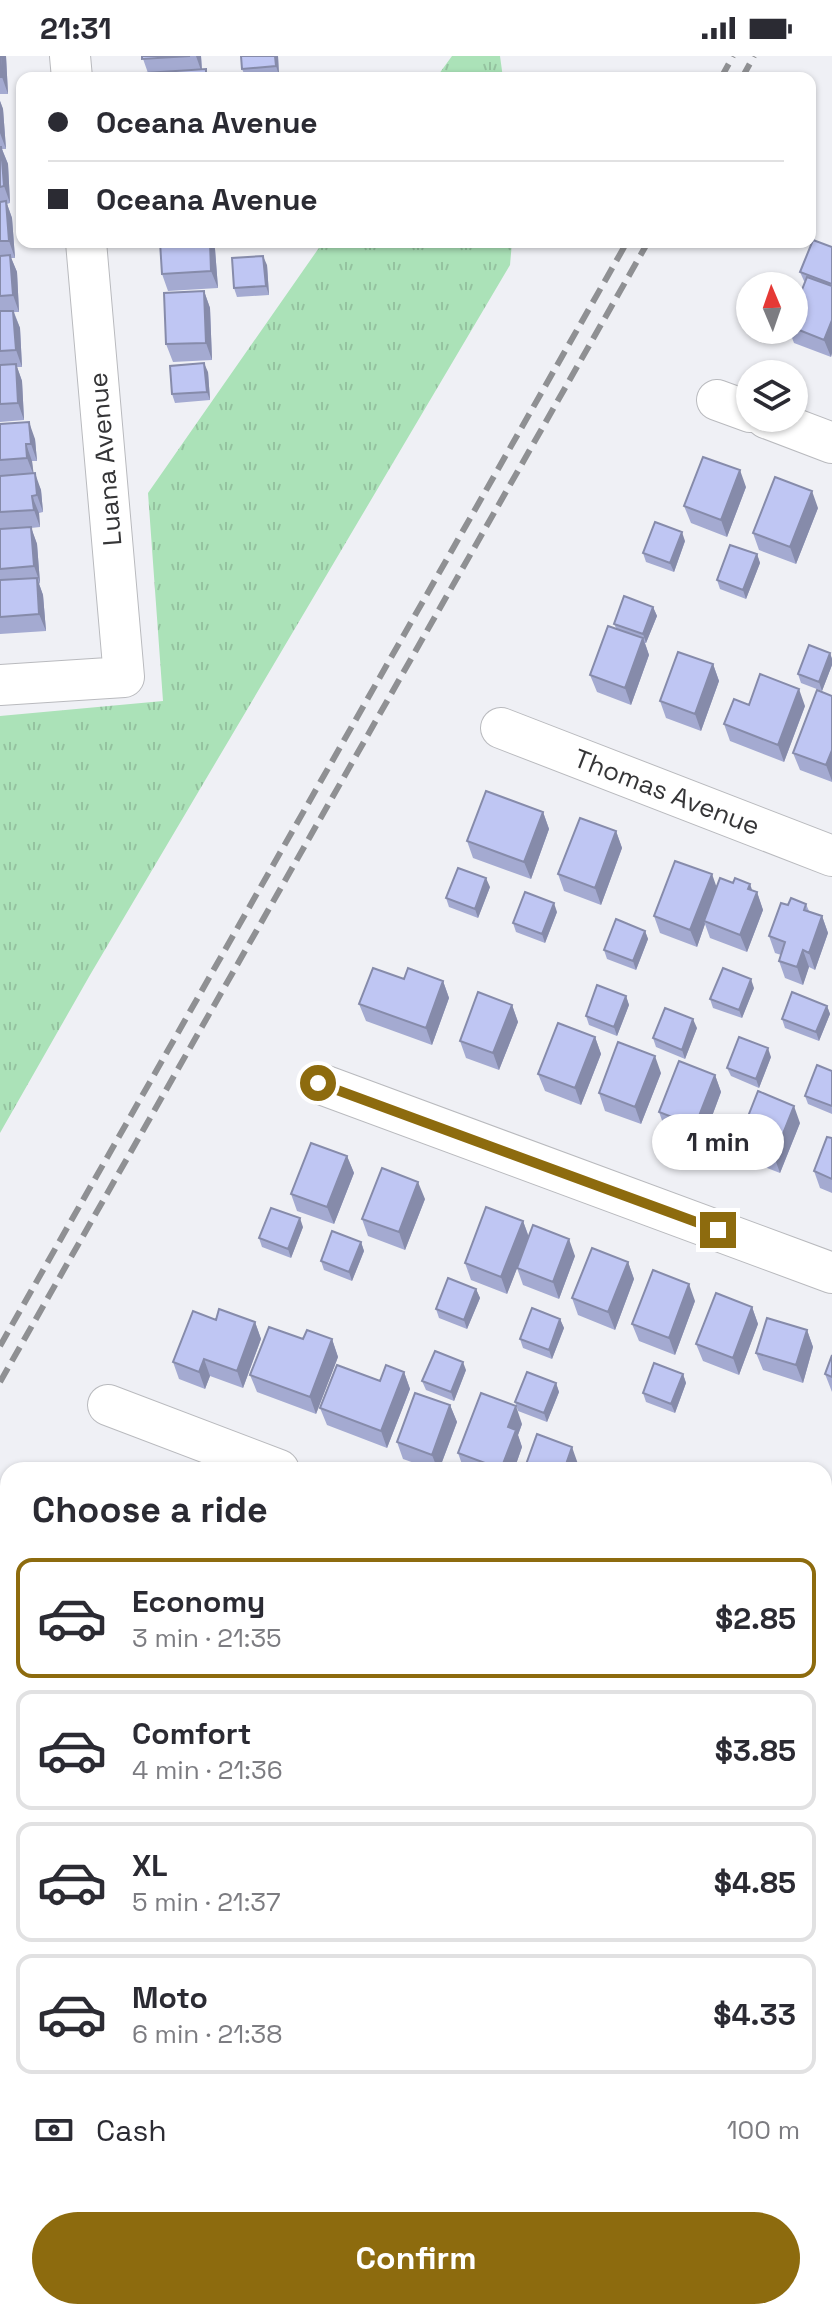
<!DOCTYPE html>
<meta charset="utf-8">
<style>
:root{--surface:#fff;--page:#f2f2f3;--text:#2b2b33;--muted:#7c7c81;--line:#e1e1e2;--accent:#8d6b0e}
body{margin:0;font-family:"Space Grotesk",sans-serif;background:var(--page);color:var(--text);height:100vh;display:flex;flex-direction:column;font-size:30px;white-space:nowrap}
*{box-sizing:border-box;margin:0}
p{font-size:26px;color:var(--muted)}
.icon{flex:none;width:44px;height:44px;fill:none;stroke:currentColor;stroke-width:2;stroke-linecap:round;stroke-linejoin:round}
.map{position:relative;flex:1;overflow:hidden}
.sheet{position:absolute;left:0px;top:1406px;width:832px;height:858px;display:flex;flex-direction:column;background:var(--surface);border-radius:24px 24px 0 0;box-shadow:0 2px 6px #0004}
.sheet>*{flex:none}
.hud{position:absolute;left:16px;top:16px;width:800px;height:176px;border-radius:16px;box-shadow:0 2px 6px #0004;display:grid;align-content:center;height:176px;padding:0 32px;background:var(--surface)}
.needle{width:52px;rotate:358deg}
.fabs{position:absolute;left:736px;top:216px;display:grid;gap:16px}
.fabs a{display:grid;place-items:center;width:72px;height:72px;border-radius:50%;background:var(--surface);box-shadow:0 2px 6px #0004;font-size:40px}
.end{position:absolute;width:36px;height:36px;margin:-18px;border:10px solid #8d6b0e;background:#fff;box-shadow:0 0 0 4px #fff}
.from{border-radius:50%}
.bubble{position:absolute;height:56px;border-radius:28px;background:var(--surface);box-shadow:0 2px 6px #0004;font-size:26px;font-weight:700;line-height:56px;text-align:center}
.hud b{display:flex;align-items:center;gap:28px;height:76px;font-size:30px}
.hud b+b{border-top:2px solid var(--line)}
.hud i{width:20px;height:20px;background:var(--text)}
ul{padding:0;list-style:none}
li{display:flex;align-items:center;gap:24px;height:120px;margin:0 16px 12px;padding:0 16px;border:4px solid var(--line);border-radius:16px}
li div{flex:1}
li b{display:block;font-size:30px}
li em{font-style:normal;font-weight:700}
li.on{border-color:var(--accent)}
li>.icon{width:72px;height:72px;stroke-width:1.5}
h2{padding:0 32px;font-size:36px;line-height:96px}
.pay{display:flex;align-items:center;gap:20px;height:88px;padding:0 32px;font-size:30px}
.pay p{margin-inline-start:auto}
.primary-button{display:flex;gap:16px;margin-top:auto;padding:16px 32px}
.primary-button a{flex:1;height:92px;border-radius:48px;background:var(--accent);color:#fff;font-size:32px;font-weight:700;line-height:92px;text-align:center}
.status{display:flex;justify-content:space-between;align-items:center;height:56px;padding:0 40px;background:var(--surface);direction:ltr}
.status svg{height:22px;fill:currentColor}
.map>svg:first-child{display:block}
</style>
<div class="status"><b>21:31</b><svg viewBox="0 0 49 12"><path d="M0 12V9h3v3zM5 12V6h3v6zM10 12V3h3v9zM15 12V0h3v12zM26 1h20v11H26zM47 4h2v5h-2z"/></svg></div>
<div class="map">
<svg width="832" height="2263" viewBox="0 0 832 2263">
<defs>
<pattern id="grass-tufts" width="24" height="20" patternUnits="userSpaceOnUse" patternTransform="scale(2)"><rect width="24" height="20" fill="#abe2b8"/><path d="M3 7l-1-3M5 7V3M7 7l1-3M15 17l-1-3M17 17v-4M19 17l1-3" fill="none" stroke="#94c29f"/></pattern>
</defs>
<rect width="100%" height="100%" fill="#eff0f5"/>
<path fill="#e1e3ef" d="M832,1654V2263H604L606,2256H824V1675Z"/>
<path fill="url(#grass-tufts)" d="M452,0H500L503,22H436Z
M323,186H512L510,209L90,919L0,1077V660L163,645L148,437Z"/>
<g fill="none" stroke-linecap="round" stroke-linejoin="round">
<defs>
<path id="minor" d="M70,0L72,22
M717,344L750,356
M766,362L832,387
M0,629L124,621L86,186
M501,672L832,800
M318,1027L832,1217
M108,1349L279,1414
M824,1621L832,1624
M0,1729L8,1732
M824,2044L832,2048
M0,2154L8,2157
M271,2256L289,2263"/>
</defs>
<use href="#minor" stroke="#b9babe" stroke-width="42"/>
<use href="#minor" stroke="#fff" stroke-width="40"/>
<path stroke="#8f9093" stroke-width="6" stroke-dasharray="16 8" stroke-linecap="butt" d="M721,22L733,0
M742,22L754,0
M0,1290L627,186
M0,1326L648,186"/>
</g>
<path fill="#a4aad1" d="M0,0H6L8,38H0Z
M142,0H201L202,13H206L209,22H146L148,17Z
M278,0L279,19L246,22L242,13Z
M0,45L3,53L6,93H2L8,108L10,147L7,148L12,162L15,202H11L17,216L19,256H14L20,272L22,311H17L22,325L24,364L0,366Z
M160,186H213L215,193L218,232L168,235L162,218Z
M832,191V297L831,301L794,287L789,274H794V254L805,226L804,225L800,216Z
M267,209L269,239L237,241L234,232Z
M204,235L210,252L212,304L173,306L166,288Z
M208,316L210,344L175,347L172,338Z
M0,368L35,383L37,405H32L33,417L41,434L43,456L39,457L40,471L31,472L37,488L40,527L39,528L43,539L46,575L0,578Z
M746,431L727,481L691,467L684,450Z
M818,452L796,508L759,494L753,477Z
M685,485L674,516L646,506L643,497Z
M757,498L760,507L746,543L720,533L717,524Z
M653,551L657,560L646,587H645L649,599L631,649L597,636L590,619L616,572L614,568Z
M830,597L832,603V609L822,635L801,627L798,618Z
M713,608L719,625L701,675L666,662L660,645Z
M832,640V726L800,714L793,697Z
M805,650L784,706L730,685L724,668Z
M543,756L549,773L531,823L473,802L467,785Z
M616,775L622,792L601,849L564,835L558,818Z
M490,831L478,862L449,851L446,842Z
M717,832L752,835L757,836L763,854L747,896L710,882L705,868L697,891L660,877L654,860Z
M806,848L809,855L822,860L828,877L815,914L809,911L803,929L785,922L779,905L781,899L775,897L769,880L788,849Z
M557,856L545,887L516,876L513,867Z
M645,875L648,883L636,914L607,903L604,894Z
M443,925L449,942L432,989L366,965L359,948Z
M754,932L742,962L713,952L710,943Z
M626,940L629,949L617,980L589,969L586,960Z
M512,949L518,966L499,1014L466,1002L460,985Z
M827,950L830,958L819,985L785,972L782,963Z
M697,972L685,1003L656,991L653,982Z
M595,981L601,998L581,1049L545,1035L538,1018Z
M771,1001L759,1032L731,1020L727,1012Z
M832,1015V1058L808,1048L805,1040Z
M661,1017L641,1068L605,1055L599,1037Z
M715,1019L721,1036L702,1087L665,1073L659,1056Z
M800,1067L780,1117L744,1103L738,1086Z
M832,1082V1137L820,1132L814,1115Z
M347,1100L354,1117L334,1168L297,1155L291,1138Z
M425,1143L405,1194L368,1180L362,1163Z
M523,1165L529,1181L575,1200L559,1243L523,1229L517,1212L507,1238L471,1224L465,1207Z
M303,1171L291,1202L262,1191L259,1182Z
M361,1186L364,1195L352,1225L324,1214L321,1205Z
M628,1206L634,1223L615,1274L578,1259L572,1242Z
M476,1233L480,1242L467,1273L439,1262L436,1253Z
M695,1245L675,1299L639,1285L632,1268Z
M752,1251L758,1268L739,1319L703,1305L696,1288Z
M560,1263L564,1272L552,1303L523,1292L520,1283Z
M216,1264L255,1266L261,1283L243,1332L210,1320L205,1333L179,1323L173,1306Z
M807,1274L813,1291L803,1327L763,1314L756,1297Z
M332,1283L338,1301L316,1358L257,1336L250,1319Z
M832,1299V1336L825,1318Z
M466,1314L454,1345L426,1334L422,1325Z
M404,1316L410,1333L387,1392L327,1369L320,1352L380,1325Z
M683,1318L686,1327L675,1357L646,1346L643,1337Z
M556,1327L559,1336L547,1366L518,1355L515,1346Z
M450,1349L457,1366L439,1414H434L403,1403L397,1386Z
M522,1368L518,1379L522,1391L514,1414H464L458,1397Z
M832,1741V1825L824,1822V1748Z
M0,1948L8,1949V1989L0,1986Z
M487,2256H523L521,2263H506Z"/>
<path fill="#868baa" d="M1,0H6L8,38L2,21Z
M196,0H201L202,17Z
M275,0H278L279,19L276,10Z
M0,45L3,53L6,93L0,77Z
M1,91L8,108L10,147L4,130Z
M6,145L12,162L15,202L9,185Z
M210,186H213L215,193L218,232L211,215Z
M10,199L17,216L19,256L13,239Z
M263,200L267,209L269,239L266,230Z
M204,235L210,252L212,304L206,287Z
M13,255L20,272L22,311L16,294Z
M832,264V297L831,301L824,284Z
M204,307L208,316L210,344L207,336Z
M16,308L22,325L24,364L18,347Z
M29,366L35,383L37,405L31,388Z
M26,388L32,405L34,420L27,402Z
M740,414L746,431L727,481L721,464Z
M35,417L41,434L43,456L37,439Z
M812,435L818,452L796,508L790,491Z
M32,440L39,457L40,471L34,454Z
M31,471L37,488L40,527L34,510Z
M682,476L685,485L674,516L670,507Z
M757,498L760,507L746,543L743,534Z
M37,522L43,539L46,575L39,558Z
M653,551L657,560L646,587L643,578Z
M643,582L649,599L631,649L625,632Z
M830,597L832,603V609L822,635L819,626Z
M713,608L719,625L701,675L695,658Z
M799,633L805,650L784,706L778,689Z
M832,694V725L826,709Z
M543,756L549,773L531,823L524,806Z
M616,775L622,792L601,849L595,832Z
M712,818L718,835L704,865L705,868L697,891L690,874Z
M486,822L490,831L478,862L475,853Z
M750,828L755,842L757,836L763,854L747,896L740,879L748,833Z
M554,847L557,856L545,887L542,878Z
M822,860L828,877L815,914L809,897Z
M645,875L648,883L636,914L633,905Z
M803,894L809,911L803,929L797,911Z
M751,923L754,932L742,962L739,954Z
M443,925L449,942L432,989L426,972Z
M626,940L629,949L617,980L614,971Z
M512,949L518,966L499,1014L493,997Z
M827,950L830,958L819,985L816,976Z
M693,963L697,972L685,1003L682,994Z
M595,981L601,998L581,1049L575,1032Z
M768,992L771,1001L759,1032L756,1023Z
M655,1000L661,1017L641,1068L635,1051Z
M715,1019L721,1036L702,1087L695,1070Z
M794,1050L800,1067L780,1117L774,1100Z
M347,1100L354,1117L334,1168L327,1151Z
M418,1126L425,1143L405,1194L399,1176Z
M300,1162L303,1171L291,1202L288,1193Z
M523,1165L529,1182L507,1238L501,1221Z
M569,1183L575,1200L559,1243L553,1226Z
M361,1186L364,1195L352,1225L349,1216Z
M628,1206L634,1223L615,1274L608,1256Z
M689,1228L695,1245L675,1299L669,1282Z
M476,1233L480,1242L467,1273L464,1264Z
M752,1251L758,1268L739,1319L733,1302Z
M560,1263L564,1272L552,1303L549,1294Z
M255,1266L261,1283L243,1332L237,1315Z
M807,1274L813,1291L803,1327L796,1309Z
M332,1283L338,1301L316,1358L310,1341Z
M204,1303L210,1320L205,1333L199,1316Z
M463,1306L466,1314L454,1345L451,1336Z
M404,1316L410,1333L387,1392L381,1375Z
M683,1318L686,1327L675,1357L671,1348Z
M556,1327L559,1336L547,1366L544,1357Z
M450,1349L457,1366L439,1414H438L432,1399Z
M516,1350L522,1368L518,1379L522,1391L514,1414H502L508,1371Z
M572,1391L578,1408L576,1414H564Z
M825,1492L831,1510L824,1528V1495Z
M3,1889L6,1898L0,1914V1897Z
M8,2018V2051L0,2072V2039Z
M70,2256H79L80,2263H68Z
M514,2256H523L521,2263H517Z
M574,2256H587L584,2263H571Z"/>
<path fill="#bfc6f3" stroke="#868baa" stroke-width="2" d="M0,0L2,21H0Z
M142,0H190L142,3Z
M241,0H275L276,10L242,13Z
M206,13V22H146V17Z
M0,91H1L4,130L0,131Z
M6,145L9,185H0V146Z
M813,184L832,191V228L800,216Z
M160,186H210L211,215L162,218Z
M10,199L13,239L0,240V200Z
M263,200L266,230L234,232L232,202Z
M807,221L832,230V264L824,284L794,272V254Z
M204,235L206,287L166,288L164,237Z
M0,255H13L16,294L0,295Z
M204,307L207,336L172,338L170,310Z
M16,308L18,347L0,348V309Z
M29,366L31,388H26L27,402L0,404V368Z
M703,401L740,414L721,464L684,450Z
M35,417L37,439L32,440L34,454L0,456V420Z
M775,421L812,435L790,491L753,477Z
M655,466L682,476L670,507L643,497Z
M31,471L34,510L0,513V473Z
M730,489L757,498L743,534L717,524Z
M37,522L39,558L0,561V524Z
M624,540L653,551L643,578L614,568Z
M608,570L643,582L625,632L590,619Z
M809,589L830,597L819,626L798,618Z
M678,596L713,608L695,658L660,645Z
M760,618L799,633L778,689L724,668L734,643L749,649Z
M817,634L832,640V694L826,709L793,697Z
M486,735L543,756L524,806L467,785Z
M580,762L616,775L595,832L558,818Z
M675,805L712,818L690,874L654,860Z
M458,812L486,822L475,853L446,842Z
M720,822L733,827L735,822L750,828L748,833L757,836L740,879L704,865Z
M525,836L554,847L542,878L513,867Z
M791,842L806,848L804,854L822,860L809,897L803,894L797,911L779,905L785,886L769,880L781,847L788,849Z
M616,863L645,875L633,905L604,894Z
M373,912L404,923L408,912L443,925L426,972L359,948Z
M723,912L751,923L739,954L710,943Z
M597,929L626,940L614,971L586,960Z
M478,936L512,949L493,997L460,985Z
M792,936L827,950L816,976L782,963Z
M665,952L693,963L682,994L653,982Z
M558,967L595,981L575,1032L538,1018Z
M739,981L768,992L756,1023L727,1012Z
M618,986L655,1000L635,1051L599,1037Z
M679,1005L715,1019L695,1070L659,1056Z
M817,1009L832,1015V1050L805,1040Z
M758,1035L794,1050L774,1100L738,1086Z
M827,1081L832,1082V1123L814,1115Z
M311,1087L347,1100L327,1151L291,1138Z
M382,1112L418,1126L399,1176L362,1163Z
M486,1151L523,1165L501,1221L465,1207Z
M271,1152L300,1162L288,1193L259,1182Z
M533,1169L569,1183L553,1226L517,1212Z
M332,1175L361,1186L349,1216L321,1205Z
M592,1192L628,1206L608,1256L572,1242Z
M653,1214L689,1228L669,1282L632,1268Z
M448,1222L476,1233L464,1264L436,1253Z
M716,1237L752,1251L733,1302L696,1288Z
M532,1252L560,1263L549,1294L520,1283Z
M219,1253L255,1266L237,1315L204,1303L199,1316L173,1306L193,1255L216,1264Z
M767,1262L807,1274L796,1309L756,1297Z
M269,1271L303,1283L307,1274L332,1283L310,1341L250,1319Z
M435,1295L463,1306L451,1336L422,1325Z
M832,1299V1321L825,1318Z
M654,1307L683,1318L671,1348L643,1337Z
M337,1309L380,1325L386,1309L404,1316L381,1375L320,1352Z
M527,1316L556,1327L544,1357L515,1346Z
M415,1337L450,1349L432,1399L397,1386Z
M481,1337L516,1350L508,1371L516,1374L501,1413L458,1397Z
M537,1378L572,1391L564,1414H524Z
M827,1739L832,1741V1804L824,1801V1748Z
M1,1946L8,1949V1981L0,1978Z
M0,2012L8,2015V2018L0,2039Z
M25,2256H70L68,2263H22Z
M84,2256H108L127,2263H82Z
M528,2256H574L571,2263H541L528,2258Z"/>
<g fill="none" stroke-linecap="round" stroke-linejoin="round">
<path stroke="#8d6b0e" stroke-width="10" d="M318,1027L718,1174"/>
</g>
<g text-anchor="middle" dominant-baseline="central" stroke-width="7" stroke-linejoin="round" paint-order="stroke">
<g font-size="26" fill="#353537" stroke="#fff">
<text transform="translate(105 403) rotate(-95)">Luana Avenue</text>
<text transform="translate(667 736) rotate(21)">Thomas Avenue</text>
</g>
</g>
</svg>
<div class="fabs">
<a><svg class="needle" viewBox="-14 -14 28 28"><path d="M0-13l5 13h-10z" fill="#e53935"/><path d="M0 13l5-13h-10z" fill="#7c7c81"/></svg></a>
<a><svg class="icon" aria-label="layers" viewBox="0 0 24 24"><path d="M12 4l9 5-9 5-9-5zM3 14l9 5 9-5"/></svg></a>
</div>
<i class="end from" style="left:318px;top:1027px"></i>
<i class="end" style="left:718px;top:1174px"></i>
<div class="bubble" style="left:652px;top:1058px;width:132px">1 min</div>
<div class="hud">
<b><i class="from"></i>Oceana Avenue</b>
<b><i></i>Oceana Avenue</b>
</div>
<section class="sheet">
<h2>Choose a ride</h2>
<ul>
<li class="on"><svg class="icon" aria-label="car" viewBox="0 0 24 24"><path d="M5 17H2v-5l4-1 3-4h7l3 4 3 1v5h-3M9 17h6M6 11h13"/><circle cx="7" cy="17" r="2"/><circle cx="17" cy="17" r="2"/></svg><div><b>Economy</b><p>3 min · 21:35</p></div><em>$2.85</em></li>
<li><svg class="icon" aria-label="car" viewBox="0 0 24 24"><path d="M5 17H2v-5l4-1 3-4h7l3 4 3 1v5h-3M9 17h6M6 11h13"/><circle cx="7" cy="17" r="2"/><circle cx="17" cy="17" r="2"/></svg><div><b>Comfort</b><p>4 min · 21:36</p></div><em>$3.85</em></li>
<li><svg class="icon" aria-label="car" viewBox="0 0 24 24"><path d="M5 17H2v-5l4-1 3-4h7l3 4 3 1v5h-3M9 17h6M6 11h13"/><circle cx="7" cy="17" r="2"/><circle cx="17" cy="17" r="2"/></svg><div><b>XL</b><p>5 min · 21:37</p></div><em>$4.85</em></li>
<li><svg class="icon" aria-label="car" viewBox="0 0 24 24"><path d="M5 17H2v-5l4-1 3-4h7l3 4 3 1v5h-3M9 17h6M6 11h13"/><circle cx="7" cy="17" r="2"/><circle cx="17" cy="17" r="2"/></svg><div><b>Moto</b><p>6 min · 21:38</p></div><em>$4.33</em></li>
</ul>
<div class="pay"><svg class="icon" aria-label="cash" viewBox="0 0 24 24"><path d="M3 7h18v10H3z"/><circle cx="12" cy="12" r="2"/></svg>Cash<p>100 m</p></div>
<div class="primary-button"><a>Confirm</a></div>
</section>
</div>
